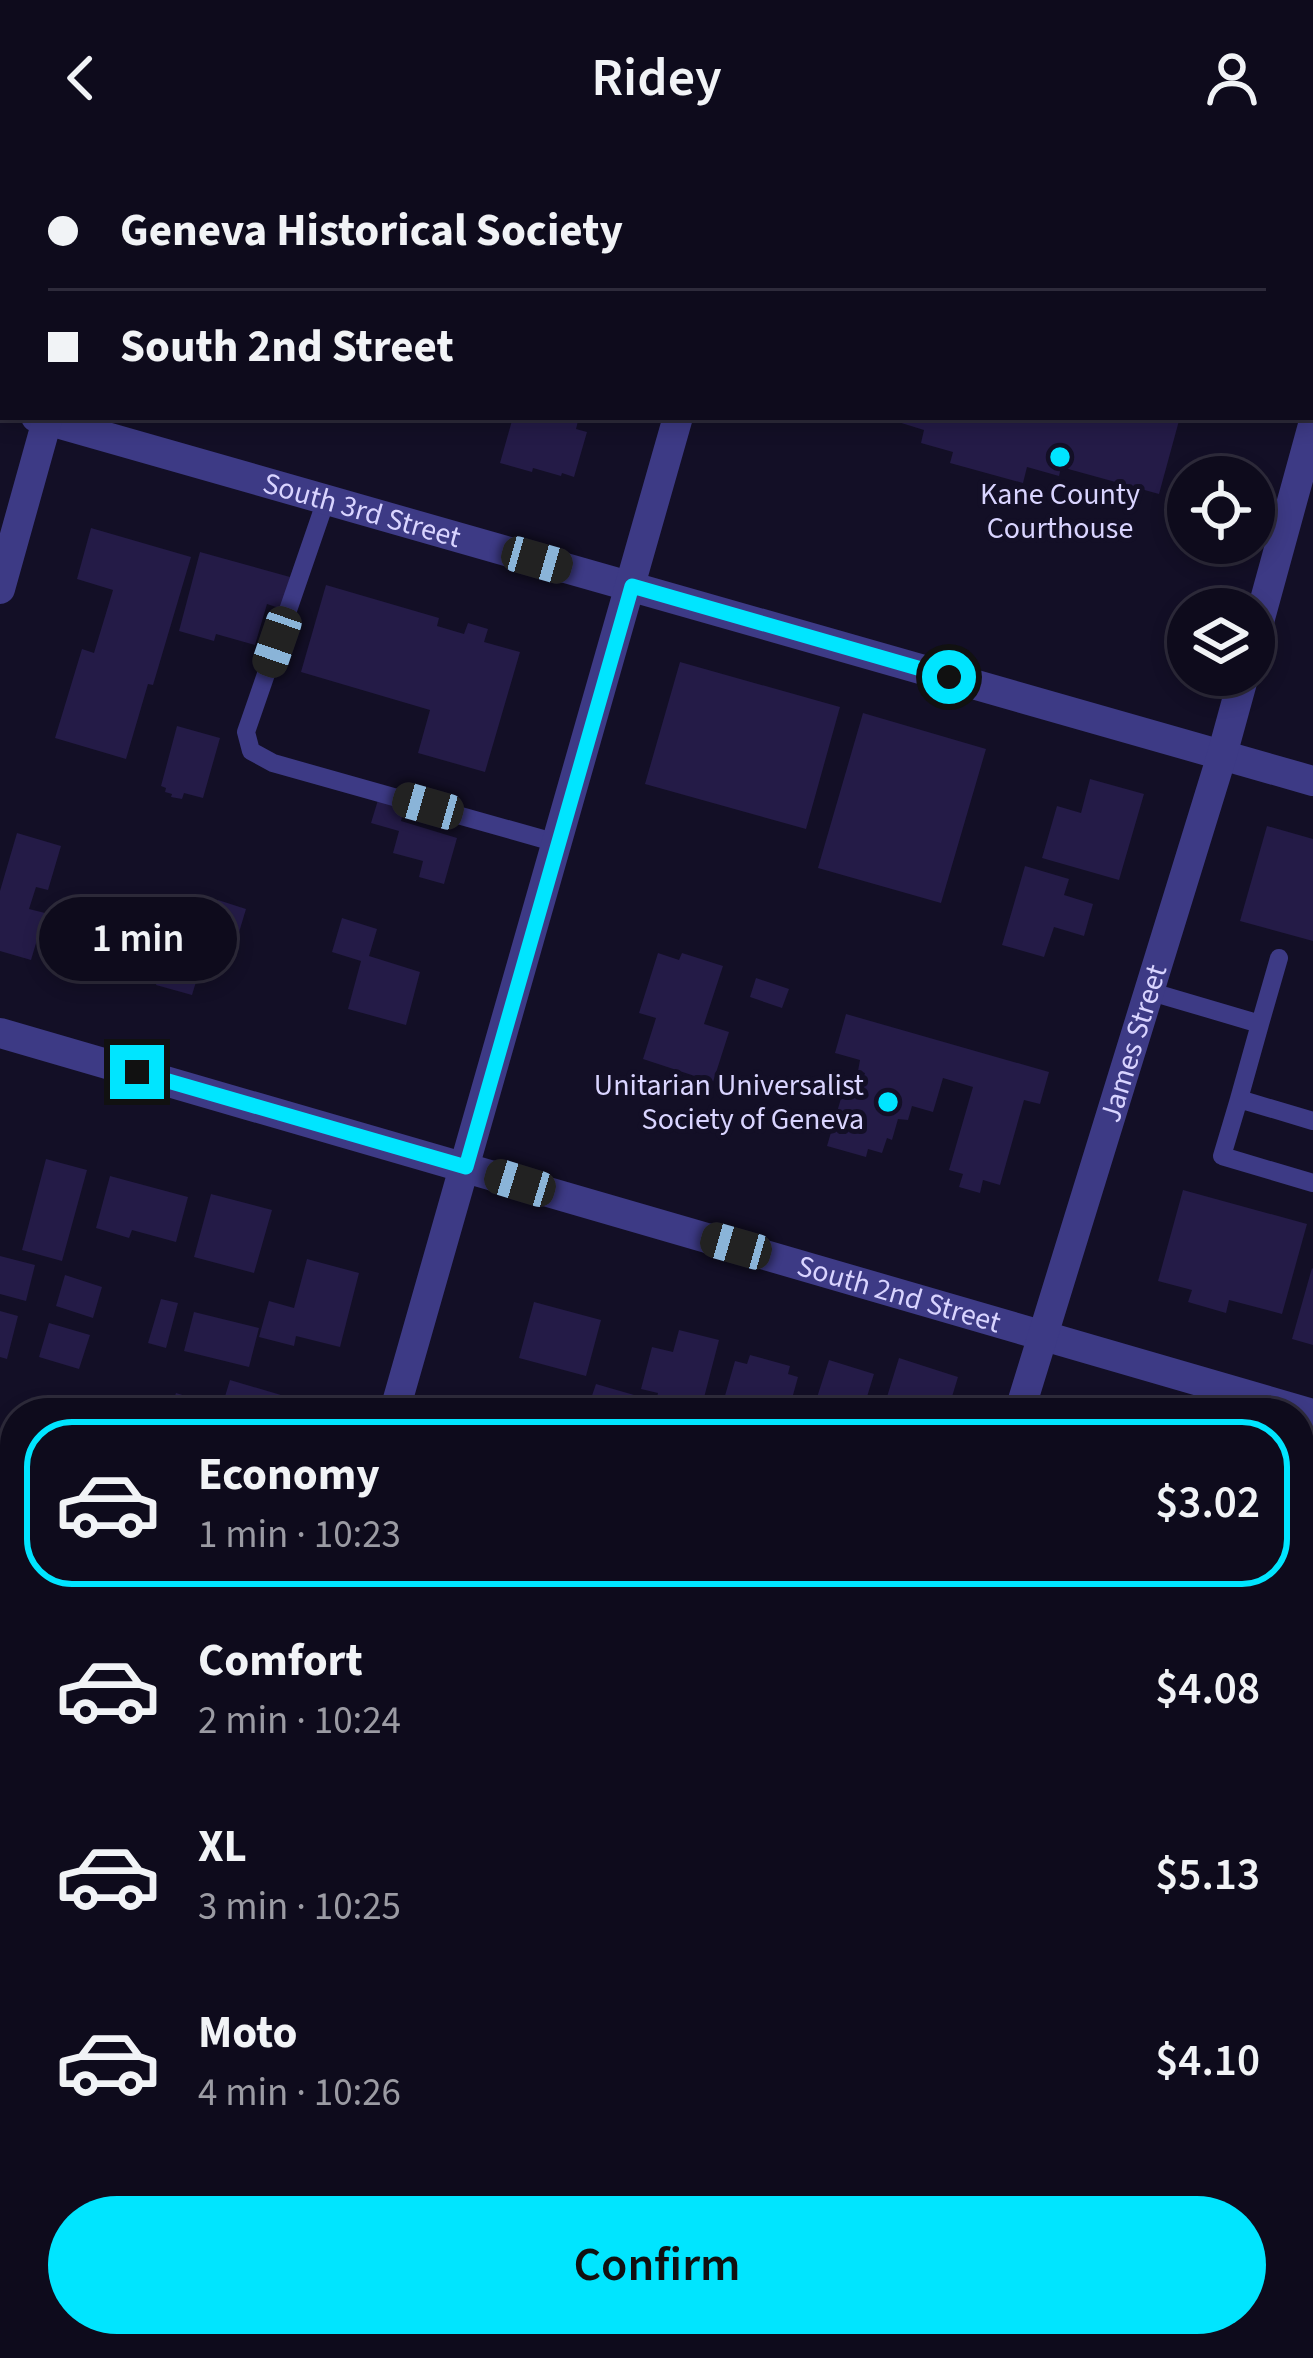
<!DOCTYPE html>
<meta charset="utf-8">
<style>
:root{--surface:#0e0b1c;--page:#171425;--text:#f1f3f6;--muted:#9b9ba3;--line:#2e2b3b;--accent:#00e5ff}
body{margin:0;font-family:"Source Sans 3",sans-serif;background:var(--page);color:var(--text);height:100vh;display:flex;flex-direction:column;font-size:45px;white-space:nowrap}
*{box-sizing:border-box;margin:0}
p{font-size:39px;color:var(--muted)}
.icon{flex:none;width:66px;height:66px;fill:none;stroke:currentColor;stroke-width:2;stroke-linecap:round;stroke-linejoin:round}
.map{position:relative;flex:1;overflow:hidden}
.sheet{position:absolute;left:0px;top:1242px;width:1314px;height:960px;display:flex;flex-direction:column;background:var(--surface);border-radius:48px 48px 0 0;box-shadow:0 6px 18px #0003,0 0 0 3px var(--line)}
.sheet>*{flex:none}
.top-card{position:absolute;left:0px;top:0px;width:1314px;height:264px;box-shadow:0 6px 18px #0003,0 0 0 3px var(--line);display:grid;align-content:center;height:264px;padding:0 48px;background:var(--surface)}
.buttons{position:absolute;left:1167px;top:300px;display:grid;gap:24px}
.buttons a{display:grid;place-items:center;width:108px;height:108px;border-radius:50%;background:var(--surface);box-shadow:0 6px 18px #0003,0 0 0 3px var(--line);font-size:60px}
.end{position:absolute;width:54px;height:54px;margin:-27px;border:15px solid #00e5ff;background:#111;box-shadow:0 0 0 6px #111}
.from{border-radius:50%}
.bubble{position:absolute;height:84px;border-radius:42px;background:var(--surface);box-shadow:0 6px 18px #0003,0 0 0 3px var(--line);font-size:39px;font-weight:600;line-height:84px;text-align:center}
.car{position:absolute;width:36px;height:72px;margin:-36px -18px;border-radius:15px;box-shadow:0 0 9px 3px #0007;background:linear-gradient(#222 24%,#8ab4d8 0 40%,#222 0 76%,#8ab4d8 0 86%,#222 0)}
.top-card b{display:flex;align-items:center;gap:42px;height:114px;font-size:45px}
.top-card b+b{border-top:3px solid var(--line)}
.top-card i{width:30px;height:30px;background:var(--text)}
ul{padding:21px 0 0;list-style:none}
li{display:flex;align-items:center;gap:36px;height:168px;margin:0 24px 18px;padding:0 24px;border:6px solid transparent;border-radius:48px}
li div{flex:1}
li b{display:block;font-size:45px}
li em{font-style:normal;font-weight:600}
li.selected{border-color:var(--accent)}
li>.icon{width:108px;height:108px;stroke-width:1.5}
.action{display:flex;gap:24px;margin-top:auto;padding:24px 48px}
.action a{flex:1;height:138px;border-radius:72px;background:var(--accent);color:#111;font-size:48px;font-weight:600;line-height:138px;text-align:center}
header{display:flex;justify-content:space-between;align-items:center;height:156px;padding:0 48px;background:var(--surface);font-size:54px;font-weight:600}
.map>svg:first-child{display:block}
</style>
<header><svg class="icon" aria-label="back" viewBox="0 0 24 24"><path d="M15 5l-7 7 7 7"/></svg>Ridey<svg class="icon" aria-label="person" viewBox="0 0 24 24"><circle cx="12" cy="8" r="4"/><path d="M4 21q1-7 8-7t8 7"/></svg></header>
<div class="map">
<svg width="1313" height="2202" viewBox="0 0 1313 2202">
<rect width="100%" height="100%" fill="#130f26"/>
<path fill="#241b47" d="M513,261H579L576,273L587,276L574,321L562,317L561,320L533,312L532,316L500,307Z
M882,261H1180L1159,338L1061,311L1059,320L1027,311L1023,327L950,307L953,296L921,287L924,274Z
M91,372L191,401L153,529L148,528L126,603L55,582L82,493L94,497L113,434L77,423Z
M200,396L290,421L282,453L267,448L255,489L216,478L214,485L179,475Z
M326,429L439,462L437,470L464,478L468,467L488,473L484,486L520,496L485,616L418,597L430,554L301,516Z
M680,506L840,551L806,673L645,628Z
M863,557L986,593L941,747L818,712Z
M177,570L220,582L203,642L184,637L182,643L171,641L172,638L165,636L166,632L161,630Z
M1090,623L1144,638L1119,724L1042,702L1057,650L1081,657Z
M378,644L405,651L401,665L457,682L444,728L419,721L423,705L393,697L399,675L371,667Z
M1267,670L1313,683V785L1240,765Z
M17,677L61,690L48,734L36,731L29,753L45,757L31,804L0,795V735Z
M1025,710L1069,723L1064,739L1093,748L1084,780L1054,771L1044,801L1002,789Z
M172,742L211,753L201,790L206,793L192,839L156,829L169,784L160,782Z
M218,744L246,753L234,793L206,784Z
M342,762L377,773L369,800L420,816L406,869L348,853L361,805L332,796Z
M658,797L679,804L682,797L723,810L704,868L729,876L713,926L643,903L656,862L639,857Z
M756,822L789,833L782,852L750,841Z
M846,858L1049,916L1040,948L1024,944L1000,1029L983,1024L980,1037L959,1031L963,1018L949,1014L973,931L943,922L933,956L912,950L908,964L898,963L892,984L887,982L882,997L868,993L866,1001L827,990L842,939L848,941L853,924L862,926L865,917L858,915L860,904L835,897Z
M46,1003L87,1014L62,1105L22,1094Z
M110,1020L188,1041L176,1086L132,1074L129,1082L96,1072Z
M1183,1034L1307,1068L1282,1158L1229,1144L1226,1157L1188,1146L1192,1134L1158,1125Z
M211,1038L272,1054L254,1117L194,1101Z
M0,1100L35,1109L26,1145L0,1138Z
M307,1103L359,1117L340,1191L296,1180L294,1190L259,1181L269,1145L294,1152Z
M1312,1112L1313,1113V1189L1292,1183Z
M65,1119L102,1131L93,1162L56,1150Z
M161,1143L178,1147L166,1192L148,1187Z
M534,1146L601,1164L586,1220L519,1202Z
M0,1155L18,1160L7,1203L0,1201Z
M194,1156L259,1172L249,1211L184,1195Z
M49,1167L90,1179L79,1213L39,1201Z
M679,1174L719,1184L700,1257H653L658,1237L641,1233L652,1191L673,1196Z
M750,1199L790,1210L788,1218L798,1221L788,1257H720L735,1205L747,1208Z
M899,1202L958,1221L947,1257H882Z
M829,1204L874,1218L862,1257H812Z
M230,1224L291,1242L287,1257H220Z
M596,1228L634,1239L628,1257H586Z
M176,1237L208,1247L205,1257H169Z
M0,1315L12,1318L8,1329L15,1331V1414L0,1410Z
M1312,1380L1313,1381V1515L1299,1511V1424Z
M5,1782L15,1785V1884L0,1880V1827L5,1808L0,1805Z
M8,1942L15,1944V2026L0,2022V1974Z
M1299,1955L1313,1959V2009L1299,2005Z
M1299,2073L1313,2077V2129L1299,2125Z
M1299,2143L1313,2147V2202H1201L1206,2187H1299Z
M409,2187H441L436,2202L406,2196Z
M469,2187H528L524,2202H465Z
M539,2187H607L603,2202H556L536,2197Z
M634,2187H664L660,2200L633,2192Z"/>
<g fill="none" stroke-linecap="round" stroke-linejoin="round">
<path stroke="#3d3a85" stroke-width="18" d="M326,344L246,576L251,595L273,607L557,687
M1148,835L1260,868L1239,943L1313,965
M1260,868L1279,802
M1239,943L1222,1000L1313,1027
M1299,1539L1313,1540
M858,2202H865
M1046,2202L1050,2187
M1146,2202L1151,2187"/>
<g stroke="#3d3a85" stroke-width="30">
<path d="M114,3L115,0"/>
<path d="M749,3V0"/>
<path d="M0,251L3,252"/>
<path id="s1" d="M36,261L1313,625"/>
<path d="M0,433L48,261"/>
<path d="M1254,484L1313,269"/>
<path id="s2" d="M0,877L1313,1258"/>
<path d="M394,1257L678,261"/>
<path id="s3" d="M1019,1257L1222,599L1244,519"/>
<path d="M0,2133L15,2137"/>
<path d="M184,2187L236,2202"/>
<path d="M752,2202L756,2187"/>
</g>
<path stroke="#c25bff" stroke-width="30" d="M0,1510L15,1515
M1299,1881L1313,1885"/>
</g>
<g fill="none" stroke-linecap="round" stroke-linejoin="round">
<path stroke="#00e5ff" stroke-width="15" d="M137,916L466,1011L632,430L949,521"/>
</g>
<g fill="#00e5ff" stroke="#130f26" stroke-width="4.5">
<circle cx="1060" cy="301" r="12"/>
<circle cx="888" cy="946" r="12"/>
</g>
<g text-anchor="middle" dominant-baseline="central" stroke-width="10" stroke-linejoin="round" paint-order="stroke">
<g font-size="30" fill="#d9d4ff" stroke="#130f26">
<text x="1060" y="338">Kane County<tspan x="1060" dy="34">Courthouse</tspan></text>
<text x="864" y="929" text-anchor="end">Unitarian Universalist<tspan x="864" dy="34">Society of Geneva</tspan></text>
</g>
<g font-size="30" fill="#d9d4ff" stroke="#130f26">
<text stroke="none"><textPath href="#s1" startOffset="339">South 3rd Street</textPath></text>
<text stroke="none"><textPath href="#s3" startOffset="387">James Street</textPath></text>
<text stroke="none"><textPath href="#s2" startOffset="936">South 2nd Street</textPath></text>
</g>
</g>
</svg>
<div class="buttons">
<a><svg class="icon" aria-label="locate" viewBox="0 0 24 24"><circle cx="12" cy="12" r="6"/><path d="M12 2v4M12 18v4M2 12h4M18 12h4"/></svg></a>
<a><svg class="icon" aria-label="layers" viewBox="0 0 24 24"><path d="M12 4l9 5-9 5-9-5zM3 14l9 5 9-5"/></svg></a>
</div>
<i class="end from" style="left:949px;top:521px"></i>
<i class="end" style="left:137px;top:916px"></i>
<div class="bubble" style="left:39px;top:741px;width:198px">1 min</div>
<i class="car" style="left:537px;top:404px;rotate:106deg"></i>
<i class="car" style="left:277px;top:486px;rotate:199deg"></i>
<i class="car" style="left:428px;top:650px;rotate:286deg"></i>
<i class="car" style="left:520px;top:1027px;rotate:287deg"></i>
<i class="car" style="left:736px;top:1090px;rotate:286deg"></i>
<div class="top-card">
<b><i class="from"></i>Geneva Historical Society</b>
<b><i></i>South 2nd Street</b>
</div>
<section class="sheet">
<ul>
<li class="selected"><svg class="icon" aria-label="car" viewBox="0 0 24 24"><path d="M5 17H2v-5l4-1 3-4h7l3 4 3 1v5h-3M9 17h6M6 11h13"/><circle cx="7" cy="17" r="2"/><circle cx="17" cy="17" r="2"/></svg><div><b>Economy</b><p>1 min · 10:23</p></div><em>$3.02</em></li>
<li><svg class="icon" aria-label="car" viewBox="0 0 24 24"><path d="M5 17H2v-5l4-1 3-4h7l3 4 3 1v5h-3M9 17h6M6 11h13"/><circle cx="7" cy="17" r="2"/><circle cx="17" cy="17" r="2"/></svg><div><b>Comfort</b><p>2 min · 10:24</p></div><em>$4.08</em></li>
<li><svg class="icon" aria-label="car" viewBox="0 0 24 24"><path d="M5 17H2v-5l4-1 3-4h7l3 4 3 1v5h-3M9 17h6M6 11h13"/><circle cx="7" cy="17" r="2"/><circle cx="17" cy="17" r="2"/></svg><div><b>XL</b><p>3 min · 10:25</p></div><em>$5.13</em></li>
<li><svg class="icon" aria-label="car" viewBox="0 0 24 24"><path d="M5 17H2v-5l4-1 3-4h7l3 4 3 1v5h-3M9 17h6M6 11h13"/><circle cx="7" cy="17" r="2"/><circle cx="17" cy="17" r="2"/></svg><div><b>Moto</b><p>4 min · 10:26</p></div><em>$4.10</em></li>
</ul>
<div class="action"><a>Confirm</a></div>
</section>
</div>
